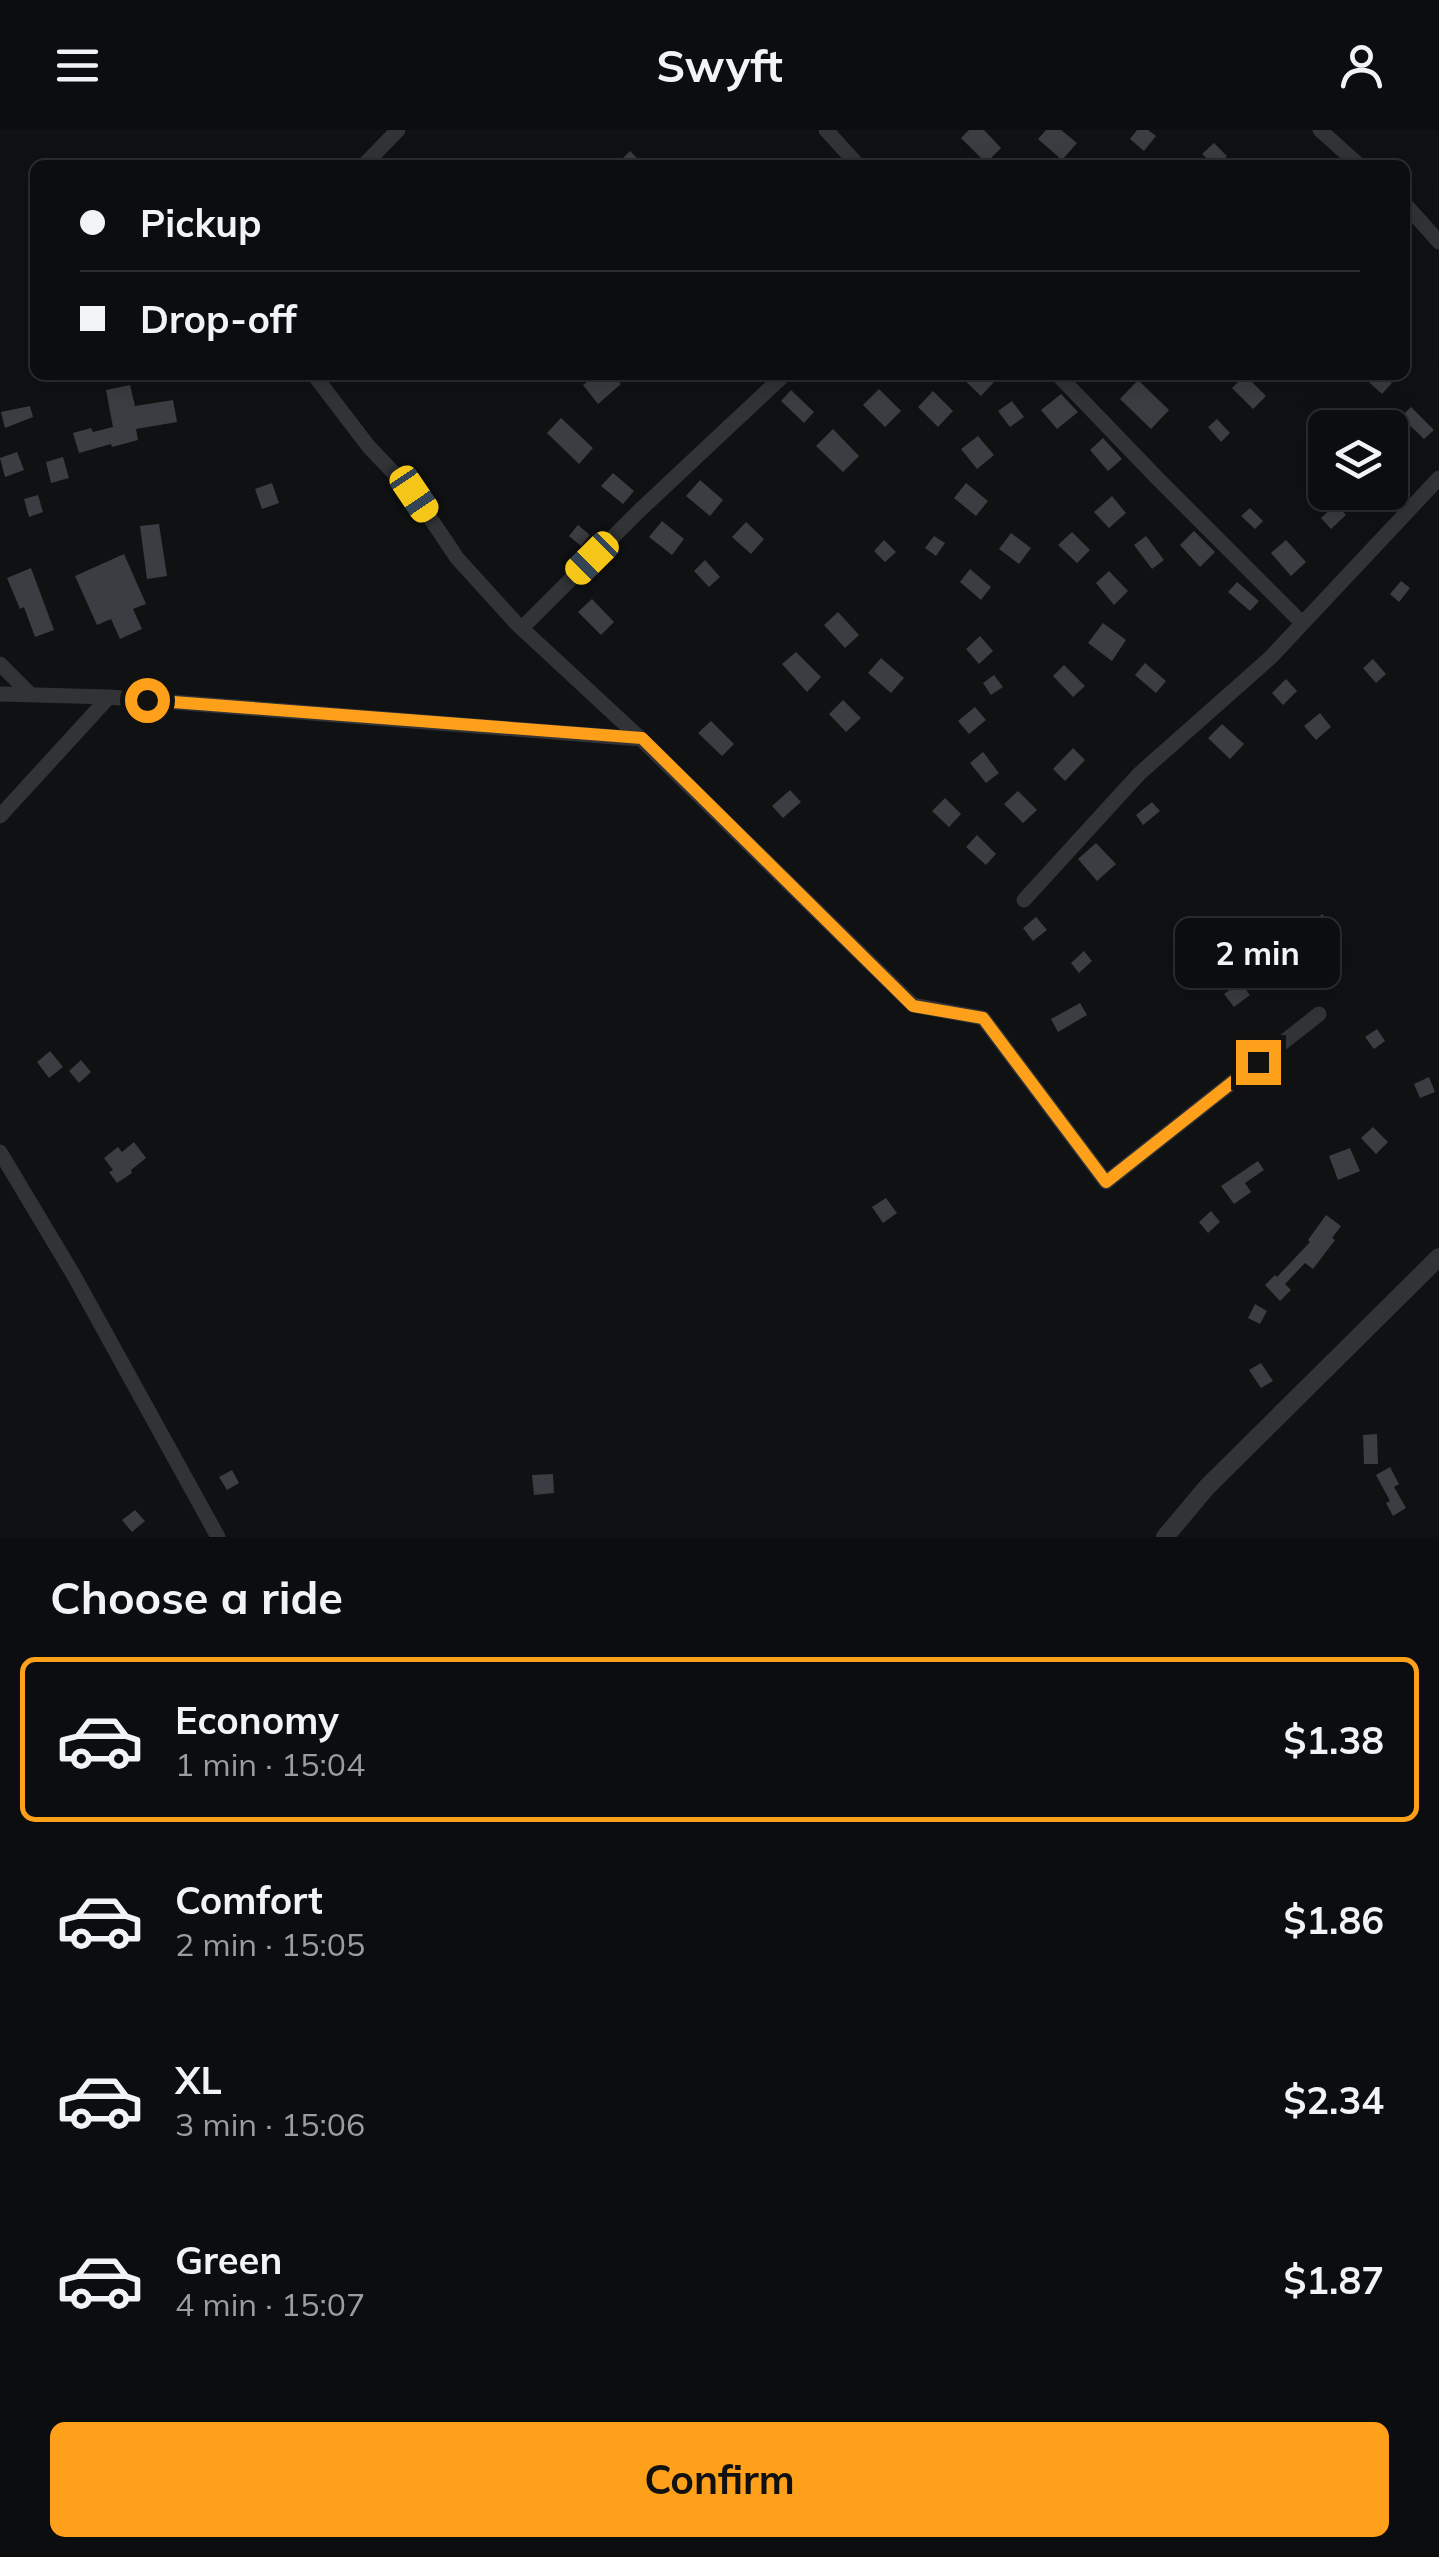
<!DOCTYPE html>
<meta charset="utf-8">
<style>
:root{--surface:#0c0d0e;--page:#151617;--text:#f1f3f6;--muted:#9a9c9e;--line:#2c2d2e;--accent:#ffa01b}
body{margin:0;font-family:Mulish,sans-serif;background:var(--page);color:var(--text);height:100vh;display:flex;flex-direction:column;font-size:38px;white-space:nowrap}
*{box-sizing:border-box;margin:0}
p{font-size:32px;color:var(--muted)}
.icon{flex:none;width:55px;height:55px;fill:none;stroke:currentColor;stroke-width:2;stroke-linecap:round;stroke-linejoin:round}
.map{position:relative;height:1407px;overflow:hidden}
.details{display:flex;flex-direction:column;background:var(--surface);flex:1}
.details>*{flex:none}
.hud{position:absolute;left:30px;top:30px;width:1380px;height:220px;border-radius:15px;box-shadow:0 5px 25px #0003,0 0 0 2px var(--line);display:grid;align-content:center;height:220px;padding:0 50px;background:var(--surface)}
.fabs{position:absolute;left:1308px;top:280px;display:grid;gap:20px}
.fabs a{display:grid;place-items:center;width:100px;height:100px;border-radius:15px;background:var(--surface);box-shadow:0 5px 25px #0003,0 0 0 2px var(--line);font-size:50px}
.end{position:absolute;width:45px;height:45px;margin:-22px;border:12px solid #ffa01b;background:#111;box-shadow:0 0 0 5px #111}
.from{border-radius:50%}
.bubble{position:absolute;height:70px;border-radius:15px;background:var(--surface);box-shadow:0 5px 25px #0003,0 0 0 2px var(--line);font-size:32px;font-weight:700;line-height:70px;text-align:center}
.car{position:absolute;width:30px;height:60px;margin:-30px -15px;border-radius:12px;box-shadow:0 0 8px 2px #0007;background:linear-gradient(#f5c518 24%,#345 0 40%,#f5c518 0 76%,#345 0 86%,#f5c518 0)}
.hud b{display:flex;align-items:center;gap:35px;height:95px;font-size:38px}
.hud b+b{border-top:2px solid var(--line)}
.hud i{width:25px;height:25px;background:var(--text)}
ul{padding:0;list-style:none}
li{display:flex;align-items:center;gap:30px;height:165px;margin:0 20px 15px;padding:0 30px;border:5px solid transparent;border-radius:15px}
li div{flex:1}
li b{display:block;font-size:38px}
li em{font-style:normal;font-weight:700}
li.selected{border-color:var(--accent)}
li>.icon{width:90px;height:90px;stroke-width:1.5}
h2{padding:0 50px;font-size:45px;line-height:120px}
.primary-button{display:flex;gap:20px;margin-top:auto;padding:20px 50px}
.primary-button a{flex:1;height:115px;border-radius:15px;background:var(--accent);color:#111;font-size:40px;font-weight:700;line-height:115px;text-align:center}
header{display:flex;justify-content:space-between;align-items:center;height:130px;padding:0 50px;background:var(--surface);font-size:45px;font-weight:700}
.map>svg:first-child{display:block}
</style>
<header><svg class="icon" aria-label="menu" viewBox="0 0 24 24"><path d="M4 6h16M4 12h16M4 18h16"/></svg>Swyft<svg class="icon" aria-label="person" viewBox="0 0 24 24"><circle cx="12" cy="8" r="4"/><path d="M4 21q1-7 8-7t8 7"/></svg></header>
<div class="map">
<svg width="1439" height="1407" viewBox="0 0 1439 1407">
<rect width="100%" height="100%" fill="#101112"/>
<path fill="#3b3d42" d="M969,0H984L1001,18L986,33L961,8Z
M1046,0H1061L1077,13L1062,30L1038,9Z
M1137,0H1148L1156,6L1144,21L1130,9Z
M1214,13L1227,26L1218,35H1214L1202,24Z
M630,21L644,35H616Z
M596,245H613L621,254L598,274L583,255Z
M959,245H987L994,252L981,266Z
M1245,245L1266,266L1253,279L1232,258Z
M1361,245H1382L1392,253L1382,264Z
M1138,250L1169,280L1151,299L1120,269Z
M130,255L135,276L173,270L177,292L136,299L138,310L112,317L111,314L79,323L73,303L91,298L93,302L113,297L106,260Z
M879,259L901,281L885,297L863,275Z
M791,260L814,282L804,293L781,271Z
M933,261L953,281L938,297L918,277Z
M1061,264L1078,282L1057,299L1041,280Z
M1012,271L1024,287L1010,297L998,281Z
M30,276L33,287L5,298L1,282Z
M1411,277L1434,300L1424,309L1401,287Z
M1339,284L1352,298H1324Z
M561,288L593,318L579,334L547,303Z
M1217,289L1230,303L1221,312L1208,297Z
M833,299L859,326L843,342L816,316Z
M978,306L994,325L977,339L961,319Z
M1103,308L1122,329L1108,341L1090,320Z
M17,322L24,340L5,347L0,328Z
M63,327L69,348L51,353L46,332Z
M613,343L634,361L623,374L601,356Z
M700,350L723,370L710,386L686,366Z
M272,353L279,373L262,379L255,359Z
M966,353L988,371L976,386L954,368Z
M38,365L43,382L29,387L24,369Z
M1112,366L1126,383L1109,398L1094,382Z
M1336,374L1346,385L1331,399L1321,388Z
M1250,378L1263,391L1255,399L1241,386Z
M662,391L684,409L672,425L649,407Z
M746,392L764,409L751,424L732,407Z
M159,394L167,446L147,449L140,396Z
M578,395L590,405L581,416L569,406Z
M1194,401L1215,422L1200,437L1180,415Z
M1072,402L1090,420L1077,433L1058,415Z
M1011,403L1031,418L1019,434L999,419Z
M934,406L945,413L936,426L925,418Z
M1146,406L1164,430L1152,439L1134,415Z
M884,410L896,422L885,432L874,421Z
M1286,410L1306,432L1291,446L1271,423Z
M124,424L146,474L133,479L142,499L120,509L111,489L97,495L75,446Z
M705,430L720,447L709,457L694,441Z
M31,438L54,500L35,507L24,477L20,479L7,448Z
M970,439L991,457L981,470L960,452Z
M1109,441L1128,461L1114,475L1096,453Z
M1401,451L1410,458L1399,472L1390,464Z
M1237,452L1259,471L1250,481L1228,462Z
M592,469L614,492L601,505L578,482Z
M838,482L859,505L845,518L824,495Z
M1103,493L1126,510L1112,531L1088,513Z
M980,506L993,521L979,534L966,519Z
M796,522L821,547L807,562L782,534Z
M881,528L904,548L891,563L868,543Z
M1373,529L1386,544L1376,553L1363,538Z
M1145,533L1166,551L1156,563L1135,545Z
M1064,535L1085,556L1073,567L1053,546Z
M994,545L1003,557L991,565L983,553Z
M1286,549L1297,561L1283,575L1272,563Z
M843,570L861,588L846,602L829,584Z
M975,577L986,590L969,604L958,591Z
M1320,583L1331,597L1316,610L1304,596Z
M711,591L734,614L722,626L698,603Z
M1222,594L1244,614L1230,629L1208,608Z
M1073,618L1085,630L1065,651L1053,639Z
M983,622L999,643L986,653L970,633Z
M790,660L801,672L783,688L772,676Z
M1018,661L1037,680L1023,693L1004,674Z
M945,668L961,684L949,697L932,681Z
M1152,672L1160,681L1143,695L1136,685Z
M977,705L996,724L986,735L966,717Z
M1096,713L1116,734L1097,751L1078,729Z
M1322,784L1332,795L1302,824L1292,813Z
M1036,787L1047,800L1033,811L1023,798Z
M1084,821L1092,831L1079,843L1071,833Z
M1240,852L1250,865L1234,877L1224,864Z
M1080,873L1087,885L1058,902L1051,889Z
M1377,899L1385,911L1374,919L1365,907Z
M50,921L63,937L49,948L37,932Z
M81,930L91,942L79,953L69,941Z
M1429,947L1435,962L1420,968L1414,954Z
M1373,997L1388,1012L1376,1024L1361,1008Z
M134,1012L146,1028L131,1040L132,1043L117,1053L109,1042L113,1040L104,1028L118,1017L122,1022Z
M1350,1018L1360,1041L1338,1050L1329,1026Z
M1258,1031L1264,1040L1245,1053L1251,1062L1234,1074L1221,1056Z
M886,1068L897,1083L883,1093L872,1077Z
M1211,1081L1220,1092L1208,1103L1199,1092Z
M1326,1085L1341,1096L1332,1108L1335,1110L1313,1139L1305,1133L1285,1154L1291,1160L1280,1171L1265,1155L1275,1145L1277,1147L1310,1112L1308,1110Z
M1255,1174L1267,1181L1260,1194L1248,1188Z
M1261,1233L1273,1251L1261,1258L1249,1240Z
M1377,1304L1378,1334H1364L1363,1305Z
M1390,1337L1399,1354L1394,1357L1406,1378L1393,1386L1386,1373L1390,1371L1376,1345Z
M232,1340L239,1353L227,1360L219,1347Z
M553,1344L554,1363L534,1365L532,1345Z
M135,1380L145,1391L132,1402L122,1390Z"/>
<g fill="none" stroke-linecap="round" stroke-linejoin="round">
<path stroke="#313337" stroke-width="15" d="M826,0L858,35
M1320,0L1359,35
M364,35L398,0
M1405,74L1439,112
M314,245L369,317L414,364L457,428L517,494L641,609
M1058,245L1159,350L1302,493
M522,498L639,381L784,245
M0,534L29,563
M0,564L109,567
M0,686L109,567L641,609L913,875L983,888L1106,1052L1319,884
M1024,770L1139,644L1271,527L1439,348
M0,1022L73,1144L218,1407"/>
<path stroke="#313337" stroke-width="18" d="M1165,1407L1207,1357L1439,1127"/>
</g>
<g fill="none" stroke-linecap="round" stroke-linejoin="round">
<path stroke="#ffa01b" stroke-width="12" d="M147,570L642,608L913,876L983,888L1106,1052L1258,932"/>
</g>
</svg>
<div class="fabs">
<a><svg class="icon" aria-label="layers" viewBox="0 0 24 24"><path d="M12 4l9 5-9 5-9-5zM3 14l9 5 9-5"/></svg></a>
</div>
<i class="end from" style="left:147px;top:570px"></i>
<i class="end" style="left:1258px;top:932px"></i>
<div class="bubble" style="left:1175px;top:788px;width:165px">2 min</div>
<i class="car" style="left:414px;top:364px;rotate:146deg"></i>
<i class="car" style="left:592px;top:428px;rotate:225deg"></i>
<div class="hud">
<b><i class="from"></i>Pickup</b>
<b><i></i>Drop-off</b>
</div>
</div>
<section class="details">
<h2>Choose a ride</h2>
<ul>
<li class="selected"><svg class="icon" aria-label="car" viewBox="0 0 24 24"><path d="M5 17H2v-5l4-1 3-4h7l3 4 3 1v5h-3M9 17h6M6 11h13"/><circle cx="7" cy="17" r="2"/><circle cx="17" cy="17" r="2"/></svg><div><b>Economy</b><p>1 min · 15:04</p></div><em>$1.38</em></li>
<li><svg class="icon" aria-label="car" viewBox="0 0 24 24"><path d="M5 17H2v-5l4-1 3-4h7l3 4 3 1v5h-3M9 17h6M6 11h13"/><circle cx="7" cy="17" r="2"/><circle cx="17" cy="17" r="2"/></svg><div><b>Comfort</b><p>2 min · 15:05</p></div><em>$1.86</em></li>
<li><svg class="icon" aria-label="car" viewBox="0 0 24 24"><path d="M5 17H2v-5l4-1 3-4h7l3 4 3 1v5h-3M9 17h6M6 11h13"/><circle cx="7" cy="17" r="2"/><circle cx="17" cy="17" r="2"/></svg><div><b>XL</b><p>3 min · 15:06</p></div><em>$2.34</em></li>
<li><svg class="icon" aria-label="car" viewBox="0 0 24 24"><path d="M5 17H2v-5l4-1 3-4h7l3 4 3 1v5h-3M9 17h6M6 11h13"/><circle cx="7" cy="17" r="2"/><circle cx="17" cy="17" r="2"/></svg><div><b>Green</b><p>4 min · 15:07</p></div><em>$1.87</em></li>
</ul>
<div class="primary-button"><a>Confirm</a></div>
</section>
